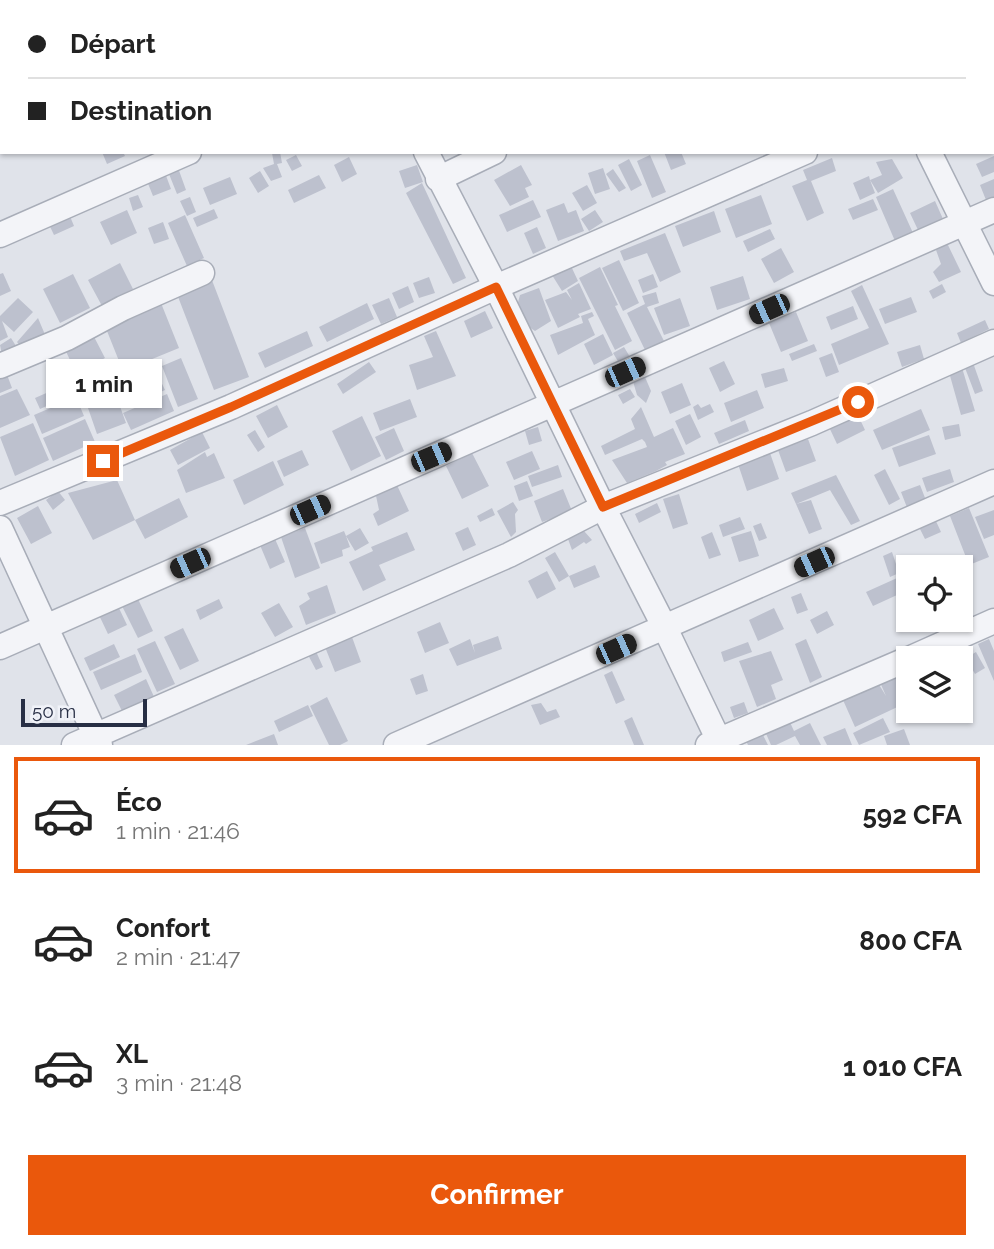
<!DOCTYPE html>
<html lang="fr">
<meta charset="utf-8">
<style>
:root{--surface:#fff;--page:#f6f6f6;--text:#222;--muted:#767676;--line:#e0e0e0;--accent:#ea580c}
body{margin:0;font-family:Raleway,sans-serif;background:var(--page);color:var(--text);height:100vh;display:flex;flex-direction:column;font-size:26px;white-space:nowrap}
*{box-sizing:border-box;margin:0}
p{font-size:23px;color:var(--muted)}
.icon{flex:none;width:38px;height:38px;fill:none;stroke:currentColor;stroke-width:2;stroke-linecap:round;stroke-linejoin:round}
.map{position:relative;height:745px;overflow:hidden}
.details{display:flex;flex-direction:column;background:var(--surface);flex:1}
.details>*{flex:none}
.guide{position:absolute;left:0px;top:0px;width:994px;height:154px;box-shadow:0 2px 5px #0004;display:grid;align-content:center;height:154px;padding:0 28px;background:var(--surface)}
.controls{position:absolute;left:896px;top:555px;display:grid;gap:14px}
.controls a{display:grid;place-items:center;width:77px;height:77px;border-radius:0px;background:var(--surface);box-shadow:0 2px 5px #0004;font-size:35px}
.scale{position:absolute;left:21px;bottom:18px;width:126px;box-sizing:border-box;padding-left:7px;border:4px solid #272e44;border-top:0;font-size:19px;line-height:24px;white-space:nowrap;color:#272e44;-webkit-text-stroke:5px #f0f2f8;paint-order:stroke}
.end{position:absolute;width:32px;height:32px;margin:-16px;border:9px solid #ea580c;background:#fff;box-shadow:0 0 0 4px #fff}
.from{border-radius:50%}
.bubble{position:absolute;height:49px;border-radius:0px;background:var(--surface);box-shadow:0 2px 5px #0004;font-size:23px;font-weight:700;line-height:49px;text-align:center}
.car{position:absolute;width:21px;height:42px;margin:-21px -10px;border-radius:9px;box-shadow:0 0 5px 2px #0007;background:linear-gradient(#222 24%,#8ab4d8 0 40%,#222 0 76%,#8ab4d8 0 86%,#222 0)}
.guide b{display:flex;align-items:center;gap:24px;height:66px;font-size:26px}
.guide b+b{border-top:2px solid var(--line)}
.guide i{width:18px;height:18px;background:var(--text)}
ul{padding:12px 0 0;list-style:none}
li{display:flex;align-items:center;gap:21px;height:116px;margin:0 14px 10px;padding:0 14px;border:4px solid transparent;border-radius:0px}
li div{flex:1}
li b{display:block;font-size:26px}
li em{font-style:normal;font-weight:700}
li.current{border-color:var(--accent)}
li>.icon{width:63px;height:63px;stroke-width:1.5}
.button{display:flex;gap:14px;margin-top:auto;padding:14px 28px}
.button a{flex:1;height:80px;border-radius:0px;background:var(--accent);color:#fff;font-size:28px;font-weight:700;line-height:80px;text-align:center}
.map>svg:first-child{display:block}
</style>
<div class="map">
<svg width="994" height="745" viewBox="0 0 994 745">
<rect width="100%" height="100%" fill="#e0e3ea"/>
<path fill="#bdc1ce" d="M102,152H123L125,156L107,164Z
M280,152L282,163L277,164L282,177L271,181L263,168L274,164L272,153Z
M664,152H681L686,164L671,170Z
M296,155L302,166L292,171L286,160Z
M650,155L666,192L652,198L637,161Z
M994,156V172L982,177L976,164Z
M349,157L357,174L342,182L334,165Z
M832,158L836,171L811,181L824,213L807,221L792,186L807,180L803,170Z
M629,159L642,185L631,191L618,165Z
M892,159L903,178L878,193L870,180L875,193L860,200L853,183L869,176L870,180L882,175L876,162Z
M177,165L186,190L177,194L167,169Z
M417,165L423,182L405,188L399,171Z
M521,165L532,185L525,188L529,197L510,206L494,180Z
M603,168L610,189L595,194L588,173Z
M613,169L626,188L619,192L606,174Z
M260,171L269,186L258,193L249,178Z
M165,173L171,189L153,196L147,181Z
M319,175L326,188L294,203L288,190Z
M230,177L237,194L210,205L203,188Z
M994,179V197L986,200L980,185Z
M422,183L466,278L453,284L406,193Z
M587,185L597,203L583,211L572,193Z
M893,189L913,233L895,241L876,197Z
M138,195L143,207L133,211L129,198Z
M761,195L772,224L736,238L725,209Z
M190,197L196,212L187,216L180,201Z
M873,199L878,210L853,220L848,209Z
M533,200L541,217L507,232L499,215Z
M935,201L943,219L918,230L910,213Z
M564,203L568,213L576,210L584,231L558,241L546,210Z
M67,209L74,226L54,235L46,218Z
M214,209L218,218L197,227L193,218Z
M127,210L137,233L111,245L100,222Z
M595,210L603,222L589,231L581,219Z
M714,211L721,232L683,247L675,226Z
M185,215L204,258L187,266L168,223Z
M163,222L169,239L154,244L148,228Z
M537,227L546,248L533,254L524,233Z
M770,229L775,239L748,252L743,241Z
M665,233L681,272L660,282L647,253L624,261L620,251Z
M947,243L961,272L939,282L933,272L941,264L936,250Z
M781,248L794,272L774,283L761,259Z
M619,260L639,303L623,311L602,268Z
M120,263L133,289L102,306L88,280Z
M571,266L578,281L562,291L552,275Z
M600,267L618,305L615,306L632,341L615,350L579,278Z
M3,273L11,291L0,296V274Z
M73,274L90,308L60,323L43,289Z
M653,274L658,287L643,293L638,280Z
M210,275L249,377L214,390L175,289Z
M743,276L750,299L717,310L710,287Z
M429,277L435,293L419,298L413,283Z
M579,283L591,309L578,314L580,317L558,328L545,300L566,292L572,300L567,290Z
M942,284L946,292L933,299L929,291Z
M862,285L889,344L839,365L831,344L869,328L851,291Z
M408,286L414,302L399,309L392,293Z
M539,288L551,321L535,331L514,317L520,295Z
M656,292L659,303L647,307L664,341L645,350L627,313L645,304L642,296Z
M911,297L917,312L885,324L879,309Z
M18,298L33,312L14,332L2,321L8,337L0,341V316Z
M159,298L179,348L123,371L103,321Z
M389,298L397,317L381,324L372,305Z
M680,298L690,326L664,335L654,308Z
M367,303L374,319L327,342L319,327Z
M853,306L858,319L831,330L826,317Z
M485,311L493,328L471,338L464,321Z
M592,312L594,316L588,319L595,335L558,355L550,335L583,323L581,316Z
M796,312L808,341L781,352L769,323Z
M38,318L46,337L22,348L17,342Z
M985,320L989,329L961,343L957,333Z
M91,331L105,358L76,373L63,345Z
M307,331L313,346L265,368L258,353Z
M436,331L456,376L417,390L409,365L433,357L424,336Z
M603,334L613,355L594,365L584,344Z
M11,338L16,346L2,355L0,345Z
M814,344L817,351L792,361L789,354Z
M920,345L924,359L902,367L897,352Z
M624,347L630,357L619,363L613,353Z
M832,353L839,372L826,377L819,358Z
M971,357L983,391L975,394L962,360Z
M181,358L198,399L178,407L162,366Z
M724,361L735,384L720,392L709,368Z
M960,361L975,411L961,415L947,365Z
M369,362L376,372L343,394L337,384Z
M153,365L165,390L137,403L125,378Z
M118,368L125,386L94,400L86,382Z
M784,368L788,381L765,388L761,374Z
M6,372L12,388L0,393V374Z
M635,377L640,380L645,377L651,391L646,403L637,395L632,378Z
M69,383L74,394L40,409L35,398Z
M682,383L691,405L670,414L661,392Z
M17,389L30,415L0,428V396Z
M630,389L635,397L623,404L618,395Z
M757,390L764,408L731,422L724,403Z
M167,394L174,411L131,430L123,413Z
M76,397L84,416L42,434L34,415Z
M117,398L126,423L97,434L88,408Z
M410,399L417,417L380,431L373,413Z
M698,404L701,408L710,404L714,412L698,420L693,407Z
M277,405L288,427L268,438L256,416Z
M641,407L654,437L673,428L685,454L665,462L667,465L656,471L627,483L612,460L647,447L645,442L642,439L605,455L601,446L635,429L631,419Z
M921,409L930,430L882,450L873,430Z
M857,413L865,430L837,444L829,427Z
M690,414L701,437L686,445L675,421Z
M362,416L381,456L351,471L332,431Z
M85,419L95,442L53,461L43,438Z
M745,420L749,431L719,444L714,433Z
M33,423L49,460L15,476L0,437Z
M959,424L961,436L945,440L942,427Z
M538,427L542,441L529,445L525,431Z
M394,428L404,451L386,460L375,437Z
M255,430L265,447L258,452L247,435Z
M202,432L210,448L178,465L170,450Z
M929,435L936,454L899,467L892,448Z
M808,439L816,461L786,472L778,450Z
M302,450L309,465L284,477L277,461Z
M532,451L540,469L514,480L506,462Z
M205,452L207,457L214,453L225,478L186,493L177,470Z
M472,453L489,486L462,499L446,466Z
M770,453L779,479L747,491L738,464Z
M273,461L284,485L244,505L233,480Z
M558,465L562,477L532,487L528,476Z
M885,469L900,499L889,505L874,475Z
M950,469L954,482L927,492L922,478Z
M836,475L860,521L851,525L830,490L796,504L791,493Z
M117,480L135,520L93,540L68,493Z
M527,481L533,496L519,501L514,486Z
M396,483L409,511L378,526L373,514L379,510L375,491Z
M920,485L927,503L908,510L901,492Z
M563,489L572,511L542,522L534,501Z
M58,491L65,500L53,510L46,500Z
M679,494L688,524L673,529L663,499Z
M179,498L188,517L145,539L135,520Z
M811,500L822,529L809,534L796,504Z
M513,502L518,510L515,514L516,532L511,537L497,511Z
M657,503L661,512L639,523L635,514Z
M38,506L52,533L31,544L17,518Z
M492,508L495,515L480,522L477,516Z
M969,508L989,557L969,565L950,516Z
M994,510V535L984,539L975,517Z
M740,517L745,529L723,537L719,525Z
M935,519L941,532L925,539L919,527Z
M761,523L767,538L759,541L753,526Z
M468,527L476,545L463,551L455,533Z
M305,528L320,568L295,578L281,537Z
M360,528L369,543L355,551L346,536L350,547L342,550L343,556L321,564L314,543L344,531L346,536Z
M584,531L592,540L586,544L584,542L572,550L568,539Z
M751,531L759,556L739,562L731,537Z
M272,532L285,562L270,569L257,538Z
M407,532L415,550L379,565L386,580L363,591L349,562L373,551L371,547Z
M712,532L721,555L709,559L701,537Z
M555,552L569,576L595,565L600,577L574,588L569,576L559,582L545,558Z
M892,552L899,573L890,577L883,556Z
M547,571L556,589L537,599L528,581Z
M906,574L908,590L873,606L866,592Z
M327,585L336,613L306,625L299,606L310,599L307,593Z
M801,593L808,610L797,614L791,597Z
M138,599L153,631L138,638L122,606Z
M219,599L223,608L200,620L196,610Z
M279,603L293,627L275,637L261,613Z
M117,604L127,625L108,634L98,613Z
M774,608L784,629L758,641L749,620Z
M827,611L834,625L817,634L810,620Z
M909,620H925L927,626L912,630Z
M440,622L449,643L425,653L417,632Z
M183,628L199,661L180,670L164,637Z
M498,636L502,649L457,666L449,649L470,639L475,653L473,645Z
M352,637L361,662L335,672L325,647Z
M806,639L822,677L810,683L795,644Z
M989,639L994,651V681L978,644Z
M155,641L175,684L157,692L137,649Z
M748,642L752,652L724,662L721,652Z
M114,644L120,657L90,671L84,658Z
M314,647L323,667L316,670L306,651Z
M771,651L783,680L771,685L776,699L757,707L739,661Z
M976,652L985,668L975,674L966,658Z
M135,654L142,672L101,690L93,672Z
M612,671L625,700L616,704L604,675Z
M895,673L908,702L855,727L843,700L878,683L886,696L879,680Z
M423,674L428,691L416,695L410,679Z
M146,679L155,699L124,715L114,695Z
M327,697L348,741L340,745H329L310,706Z
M744,702L748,713L734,718L730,707Z
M541,703L547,712L556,709L560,717L540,725L531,705Z
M308,705L313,716L279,732L274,721Z
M632,717L644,745H634L624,721Z
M788,718L794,731L810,723L821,745H800L795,736L776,745H771L764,729Z
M883,718L890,732L859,745L853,733Z
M845,728L852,745H827L823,737Z
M904,729L910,745H887L884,736Z
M762,733L768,745H748L746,741Z
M274,734L278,745H246Z"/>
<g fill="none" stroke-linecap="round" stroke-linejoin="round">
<defs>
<path id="minor" d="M351,0L352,2
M862,0L863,2
M238,2L242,0
M537,2L541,0
M824,2L828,0
M992,69L994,68
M0,101L2,100
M426,152L496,287L603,507L665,628L721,745
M929,152L994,283
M438,179L494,152
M0,235L189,152
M0,366L67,338L123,308L202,273
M0,503L231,407L496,287L805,152
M0,528L100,745
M0,647L994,210
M911,658L994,621
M74,745L509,555L603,507L812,423L994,342
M396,745L994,482
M708,745L908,659"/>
</defs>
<use href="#minor" stroke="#a8adb8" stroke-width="27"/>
<use href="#minor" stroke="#f3f4f8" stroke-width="24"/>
</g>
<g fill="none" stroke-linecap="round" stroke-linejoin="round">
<path stroke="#ea580c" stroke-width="9" d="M103,461L231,407L496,287L603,507L858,402"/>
</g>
</svg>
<div class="controls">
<a><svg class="icon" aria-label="locate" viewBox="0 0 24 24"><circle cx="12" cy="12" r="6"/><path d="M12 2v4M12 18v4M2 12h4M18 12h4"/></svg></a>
<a><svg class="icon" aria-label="layers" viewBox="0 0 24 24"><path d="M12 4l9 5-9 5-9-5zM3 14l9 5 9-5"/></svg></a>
</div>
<div class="scale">50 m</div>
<i class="end from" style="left:858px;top:402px"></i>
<i class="end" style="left:103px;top:461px"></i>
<div class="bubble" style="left:46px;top:359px;width:116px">1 min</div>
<i class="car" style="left:769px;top:309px;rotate:246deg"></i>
<i class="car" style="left:625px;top:372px;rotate:66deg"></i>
<i class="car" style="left:431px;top:457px;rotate:67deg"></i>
<i class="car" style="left:310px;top:510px;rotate:66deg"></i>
<i class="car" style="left:814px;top:562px;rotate:246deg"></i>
<i class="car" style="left:190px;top:563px;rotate:246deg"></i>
<i class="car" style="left:616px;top:649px;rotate:66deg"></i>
<div class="guide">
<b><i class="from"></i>Départ</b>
<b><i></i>Destination</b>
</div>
</div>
<section class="details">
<ul>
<li class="current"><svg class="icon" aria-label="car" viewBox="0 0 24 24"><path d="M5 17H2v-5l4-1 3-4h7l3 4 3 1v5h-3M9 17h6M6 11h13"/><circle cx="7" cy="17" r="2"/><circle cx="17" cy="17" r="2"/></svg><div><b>Éco</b><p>1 min · 21:46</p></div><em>592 CFA</em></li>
<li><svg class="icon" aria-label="car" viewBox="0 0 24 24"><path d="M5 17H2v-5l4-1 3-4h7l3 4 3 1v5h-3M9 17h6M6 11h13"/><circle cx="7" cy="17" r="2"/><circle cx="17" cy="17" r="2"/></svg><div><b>Confort</b><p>2 min · 21:47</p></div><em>800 CFA</em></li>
<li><svg class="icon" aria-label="car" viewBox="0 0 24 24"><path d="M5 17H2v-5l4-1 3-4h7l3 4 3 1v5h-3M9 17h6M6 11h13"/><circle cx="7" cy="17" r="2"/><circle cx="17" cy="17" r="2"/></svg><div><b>XL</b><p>3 min · 21:48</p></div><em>1 010 CFA</em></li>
</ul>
<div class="button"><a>Confirmer</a></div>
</section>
